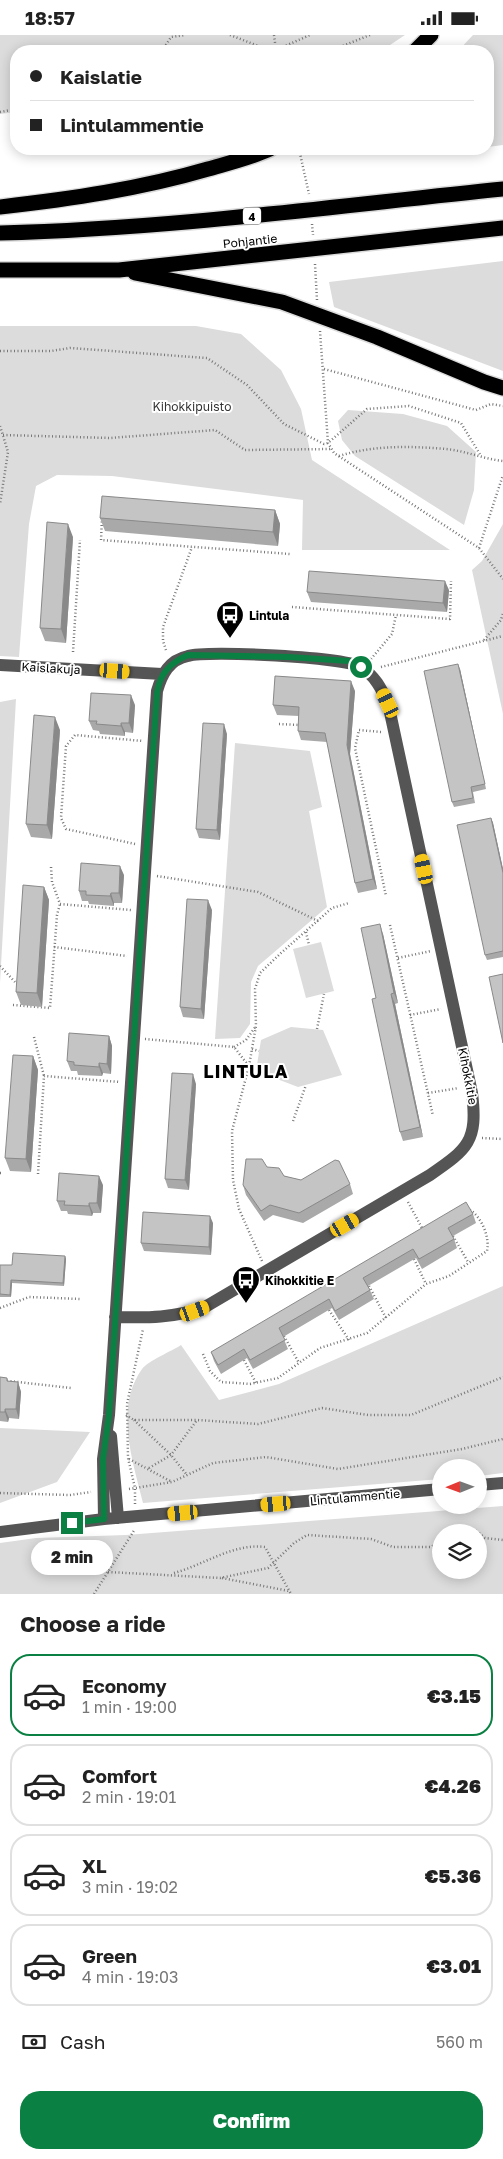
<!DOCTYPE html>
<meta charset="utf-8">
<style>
:root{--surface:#fff;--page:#f2f2f2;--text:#222;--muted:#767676;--line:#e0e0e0;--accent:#0b8043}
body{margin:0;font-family:"Golos Text",sans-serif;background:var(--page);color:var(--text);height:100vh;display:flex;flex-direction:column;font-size:19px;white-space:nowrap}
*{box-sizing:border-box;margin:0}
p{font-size:16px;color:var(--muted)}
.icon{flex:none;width:28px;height:28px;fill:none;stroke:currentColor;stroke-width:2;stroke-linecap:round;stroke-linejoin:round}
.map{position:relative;height:1559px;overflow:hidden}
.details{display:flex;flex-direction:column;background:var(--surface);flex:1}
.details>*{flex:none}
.banner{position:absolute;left:10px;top:10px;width:484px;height:110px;border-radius:20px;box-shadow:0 2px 12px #0003;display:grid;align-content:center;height:110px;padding:0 20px;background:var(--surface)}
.needle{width:32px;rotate:269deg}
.buttons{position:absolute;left:432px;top:1424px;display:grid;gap:10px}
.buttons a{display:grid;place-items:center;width:55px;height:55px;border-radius:50%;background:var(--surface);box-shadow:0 2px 12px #0003;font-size:25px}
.end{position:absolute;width:22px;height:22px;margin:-11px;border:6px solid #0b8043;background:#fff;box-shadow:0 0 0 2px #fff}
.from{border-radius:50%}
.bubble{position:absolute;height:35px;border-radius:18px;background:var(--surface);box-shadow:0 2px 12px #0003;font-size:16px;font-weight:800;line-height:35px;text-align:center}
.car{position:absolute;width:15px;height:30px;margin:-15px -8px;border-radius:6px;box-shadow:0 0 4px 1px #0007;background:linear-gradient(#f5c518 24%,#345 0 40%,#f5c518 0 76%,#345 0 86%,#f5c518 0)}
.banner b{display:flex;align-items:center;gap:18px;height:48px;font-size:19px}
.banner b+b{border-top:1px solid var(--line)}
.banner i{width:12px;height:12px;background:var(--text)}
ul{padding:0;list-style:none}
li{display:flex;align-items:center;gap:15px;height:82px;margin:0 10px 8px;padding:0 10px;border:2px solid var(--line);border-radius:20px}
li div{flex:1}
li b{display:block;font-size:19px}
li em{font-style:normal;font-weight:800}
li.on{border-color:var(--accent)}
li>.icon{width:45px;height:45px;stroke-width:1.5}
h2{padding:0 20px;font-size:22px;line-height:60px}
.pay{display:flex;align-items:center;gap:12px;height:55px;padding:0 20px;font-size:19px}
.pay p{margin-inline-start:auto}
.action{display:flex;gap:10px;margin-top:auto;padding:10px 20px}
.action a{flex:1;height:58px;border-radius:20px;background:var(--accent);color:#fff;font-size:20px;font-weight:800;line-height:58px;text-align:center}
.status{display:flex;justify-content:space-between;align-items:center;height:35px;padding:0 25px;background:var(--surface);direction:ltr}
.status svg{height:14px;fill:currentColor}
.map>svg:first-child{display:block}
</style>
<div class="status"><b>18:57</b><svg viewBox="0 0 49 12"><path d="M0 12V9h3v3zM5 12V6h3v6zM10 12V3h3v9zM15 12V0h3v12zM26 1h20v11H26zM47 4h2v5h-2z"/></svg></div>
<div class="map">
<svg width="503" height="1559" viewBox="0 0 503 1559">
<rect width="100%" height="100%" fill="#fff"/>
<path fill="#dcdcdc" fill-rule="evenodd" d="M0,0H405L381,16H16V77L0,79Z
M473,0H503V110L488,112V16H458Z
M503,226V336L334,272L329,247Z
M0,291H196L241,299L281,335L301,374L312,425L450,515H302L303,465L112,441L57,440L36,451L29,489L19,622L0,621Z
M348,375L403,379L447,391L476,417L474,455L464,490L355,421L342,405L338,386Z
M503,489V679L472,535L482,526Z
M16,664L0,948V667Z
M235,708L310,716L322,772L309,776L327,872L258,931L251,947L250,989L240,1003L215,1004Z
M321,907L334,956L306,963L293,914Z
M291,992L323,995L342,1040L298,1052L256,1036L261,1005Z
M503,1251V1438L479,1441V1432H441V1444L143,1468C133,1427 114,1373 142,1334C148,1326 172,1316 181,1310L219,1365L279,1349Z
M0,1393L90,1397L57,1447L0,1468Z
M503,1471V1559H0V1508L36,1503L126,1500ZM441,1498H479V1535H441Z"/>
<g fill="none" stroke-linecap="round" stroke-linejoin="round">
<defs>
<path id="highway" d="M415,16L431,0
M0,172C70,164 140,154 208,134C229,128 250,123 270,114
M0,198C168,194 336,171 503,154
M0,235H119L503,193
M135,238L282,267L377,302L484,347L503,353"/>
</defs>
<use href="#highway" stroke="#dbdbdb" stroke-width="18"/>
<path stroke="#777" stroke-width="2.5" stroke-dasharray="1 2.5" stroke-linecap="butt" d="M230,0L261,12L276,15L310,0
M274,0L276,15
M162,16L171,2L185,0
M330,16L370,0
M0,77L16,74
M299,114L309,159
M312,189L313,200
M315,229L317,265
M320,296L328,408L334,418L479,513L503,544
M0,316H51L70,313L207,323L247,350L284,389L324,409L328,408L367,374L409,371L461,388L481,421
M324,334L476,375L491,369L503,371
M0,391L8,417L0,469
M3,400L110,403L215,395L245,415L331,414
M339,421C374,410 410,411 446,414C466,416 484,424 503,426
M102,483L101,505L290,519
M479,513L503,440
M292,572L450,584L451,546
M484,605L501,585L503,578
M166,615L163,606V592L192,512
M73,617L80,505
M371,624L392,599L396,580
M381,632L503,601
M279,689L300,690
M381,697L359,695L355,713L386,861
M135,809L66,794L61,783L66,711L75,700L143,706
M51,832L52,847L60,869L131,875
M157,841L258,857L318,886
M390,890L433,1081
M306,897L309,910
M54,912L127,921
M398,923L431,916
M0,931L15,947
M13,970L50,973L57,880L60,869
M410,980L441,974
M317,994L324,959
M34,1002L44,1041
M145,1004L234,1012L248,1030
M234,1012L246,1005L256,991
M252,1014L259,1016
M428,1058L459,1053
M293,1086L306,1050
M482,1103L503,1104
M0,1138H3
M38,1139L44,1041L120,1047
M408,1167L422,1193
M453,1201L468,1227
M414,1224L426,1249
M262,1226L239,1174L233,1145L232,1096L249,1031L256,991L255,954L260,938L281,918L332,873L349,868
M369,1251L386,1283
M0,1273L29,1262L81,1264
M329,1275L349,1305
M284,1301L299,1328
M203,1319L210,1336L221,1347L250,1349L278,1343L320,1313L367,1298L426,1249L449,1241L487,1216C490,1201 481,1180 467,1173
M244,1325L256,1348
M0,1345L71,1353
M126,1380L134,1385H197L258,1389L322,1373L368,1380H411L503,1342
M134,1385L171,1420L187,1440
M129,1424L172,1447
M149,1433L171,1420L197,1385
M129,1454L172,1447L213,1428L266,1422L338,1434L462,1414L503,1404
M0,1458L70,1460L91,1457
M135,1469V1453L128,1423L127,1369L143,1294
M458,1498L475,1495L478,1498
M479,1498L485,1503L503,1505
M108,1537L220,1543L268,1533L294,1508L307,1500L371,1504L393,1512H431L441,1505
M174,1538C204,1530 233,1508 265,1512L291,1559
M222,1543L289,1556
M94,1559L135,1494"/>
<path stroke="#555" stroke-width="12" d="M0,630L162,639
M111,1401L118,1483
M479,1450L503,1448
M104,1484L103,1424L109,1380L157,656C162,639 169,625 188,621C207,615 345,622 361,632C375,641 381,653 388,668L472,1058C478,1106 468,1114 430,1140L205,1272C175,1283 147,1283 115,1282
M0,1497L104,1484L441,1454"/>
<use href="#highway" stroke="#000" stroke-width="15"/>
</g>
<path fill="#a9a9a9" d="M275,475L280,489L278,511L105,496L100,483Z
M73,502L66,608L45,606L40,593Z
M449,555L447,577L311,567L307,557Z
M460,634L486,754L473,757L475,768L454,772L452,767Z
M355,656L350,719L377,854L358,858L355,848L327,707L301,705L298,696L299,681L277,680L273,670Z
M135,670L133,698L125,697V701L100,699L99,696L93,695L89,686Z
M60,695L52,804L31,802L26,789Z
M227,699L220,805L199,803L196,794Z
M491,783L493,788L503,834V922L487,925L485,920Z
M124,840L122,868H114V871L89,869L88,866H82L79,856Z
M44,852L49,865L42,972L21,970L16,957Z
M212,875L204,984L183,982L180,972Z
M383,899L398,968L395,969L423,1102L403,1106L400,1097L376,963Z
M109,1001L112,1011L111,1039L103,1038L102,1041L78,1040L77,1036H71L67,1026Z
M33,1021L38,1035L31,1137L10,1136L5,1123Z
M196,1049L189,1155L168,1153L165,1144Z
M284,1141L301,1145L350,1149L353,1159L303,1188L273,1180L264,1186L246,1160L243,1150Z
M103,1150L101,1178H93L92,1181L68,1179L67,1176H61L57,1166Z
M473,1179L476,1188L453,1201L457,1213L422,1234L416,1223L368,1251L374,1264L339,1285L332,1273L283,1302L288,1314L253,1334L247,1323L221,1339L214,1326L211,1317Z
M213,1188L211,1220L144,1216L141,1208Z
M65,1221L66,1224L64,1251L12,1248L11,1262H0V1230H12Z
M0,1342L7,1343L8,1346L18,1347L21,1357L19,1384L9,1383L8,1387L0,1386Z"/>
<path fill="#898989" d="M275,475L280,489L278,511L273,497Z
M68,489L73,502L66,608L61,594Z
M445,546L449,555L447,577L443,568Z
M458,629L460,634L486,754L485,749Z
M351,646L355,656L350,719L377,854L373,844L347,710Z
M131,660L135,670L133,698L129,688Z
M55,682L60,695L52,804L47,790Z
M121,688L125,697V701L121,691Z
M224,689L227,699L220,805L217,795Z
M491,783L493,788L503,834V838Z
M120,831L124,840L122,868L119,858Z
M44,852L49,865L42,972L37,958Z
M111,858L114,868V871L110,861Z
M208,865L212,875L204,984L201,974Z
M380,889L383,899L398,968L394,958Z
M391,959L395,969L423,1102L420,1092Z
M109,1001L112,1011L111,1039L107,1029Z
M33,1021L38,1035L31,1137L26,1124Z
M99,1028L103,1038L102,1041L99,1032Z
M193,1039L196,1049L189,1155L185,1145Z
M99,1141L103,1150L101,1178L97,1168Z
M89,1168L93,1178L92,1181L89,1171Z
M210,1181L213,1188L211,1220L209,1212Z
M65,1221L66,1224L64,1251L63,1248Z
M11,1245L12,1248L11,1262L10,1260Z
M18,1347L21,1357L19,1384L16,1374Z
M5,1374L9,1383L8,1387L5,1377Z"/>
<path fill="#c4c4c4" stroke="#898989" d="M102,461L275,475L273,497L100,483Z
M47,487L68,489L61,594L40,593Z
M309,536L445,546L443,568L307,557Z
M458,629L485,749L471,752L473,763L452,767L424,636Z
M275,641L351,646L347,710L373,844L355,848L325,698L298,696L299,672L273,670Z
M91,658L131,660L129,688H121V691L96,689L97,686H89Z
M34,680L55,682L47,790L26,789Z
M203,688L224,689L217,795L196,794Z
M491,783L503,838V916L485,920L457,790Z
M81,828L120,831L119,858H111L110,861L86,860V856H79Z
M23,850L44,852L37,958L16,957Z
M187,864L208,865L201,974L180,972Z
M380,889L394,958L391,959L420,1092L400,1097L372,964L376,963L361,893Z
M503,939V1008L489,942Z
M69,998L109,1001L107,1029L99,1028V1032L74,1030V1027L67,1026Z
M13,1020L33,1021L26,1124L5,1123Z
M172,1038L193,1039L185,1145L165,1144Z
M246,1124H262L267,1132L279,1133L284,1141L301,1145L335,1125L339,1126L350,1149L299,1178L270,1170L261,1176L243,1150Z
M59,1138L99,1141L97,1168H89V1171L64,1170L65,1166H57Z
M466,1167L473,1179L448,1193L454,1204L419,1224L413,1214L363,1243L370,1255L335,1276L329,1264L279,1293L285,1305L250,1325L244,1314L218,1330L211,1317Z
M143,1177L210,1181L209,1212L141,1208Z
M13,1218L65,1221L63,1248L11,1245L10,1260L0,1259V1230H12Z
M0,1342L7,1343V1346L18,1347L16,1374H5V1377H0Z"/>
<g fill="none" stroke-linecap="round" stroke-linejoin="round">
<path stroke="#0b8043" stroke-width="6" d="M72,1488L104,1484L103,1424L109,1380L157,658C160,638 170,628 188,620L289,622L349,626L361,632"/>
</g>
<defs>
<symbol id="bus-pin" viewBox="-11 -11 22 30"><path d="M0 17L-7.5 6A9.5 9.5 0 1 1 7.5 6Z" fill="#000" stroke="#fff"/><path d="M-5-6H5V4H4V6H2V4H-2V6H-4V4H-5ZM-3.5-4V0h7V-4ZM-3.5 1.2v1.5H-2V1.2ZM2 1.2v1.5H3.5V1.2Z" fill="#fff"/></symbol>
</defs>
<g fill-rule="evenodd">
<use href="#bus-pin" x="214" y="564" width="32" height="43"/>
<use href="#bus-pin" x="230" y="1229" width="32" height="43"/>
</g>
<g text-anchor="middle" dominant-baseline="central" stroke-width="4" stroke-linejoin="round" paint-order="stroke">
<rect fill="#fff" stroke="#4c4c4c" stroke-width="1" x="243" y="172.5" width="18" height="17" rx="4"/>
<g font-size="11" font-weight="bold" fill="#000">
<text x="252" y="181">4</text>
</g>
<g font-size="12" fill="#000" stroke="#fff">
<text transform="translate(250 206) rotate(-6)">Pohjantie</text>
<text transform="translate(51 633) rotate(3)">Kaislakuja</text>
<text transform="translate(468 1041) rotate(79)">Kihokkitie</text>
<text transform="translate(355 1462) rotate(-5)">Lintulammentie</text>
</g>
<g font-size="12" fill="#333" stroke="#fff">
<text x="192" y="371">Kihokkipuisto</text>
</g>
<g font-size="12" font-weight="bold" fill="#000" stroke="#fff" text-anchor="start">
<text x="249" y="580">Lintula</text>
<text x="265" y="1245">Kihokkitie E</text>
</g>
<g font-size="18" font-weight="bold" letter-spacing="1" fill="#000" stroke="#fff">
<text x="246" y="1036">LINTULA</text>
</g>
</g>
</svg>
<div class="buttons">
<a><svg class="needle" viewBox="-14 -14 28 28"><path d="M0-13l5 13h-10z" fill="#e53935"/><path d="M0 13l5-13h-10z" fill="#767676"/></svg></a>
<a><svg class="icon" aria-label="layers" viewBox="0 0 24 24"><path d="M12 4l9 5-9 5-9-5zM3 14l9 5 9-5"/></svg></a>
</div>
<i class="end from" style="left:361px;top:632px"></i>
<i class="end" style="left:72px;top:1488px"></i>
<div class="bubble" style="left:31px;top:1505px;width:82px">2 min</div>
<i class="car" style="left:115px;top:636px;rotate:94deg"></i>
<i class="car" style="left:388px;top:668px;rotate:335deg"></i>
<i class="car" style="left:424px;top:834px;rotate:348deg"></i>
<i class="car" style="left:345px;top:1190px;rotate:60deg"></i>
<i class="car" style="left:195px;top:1276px;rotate:70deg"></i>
<i class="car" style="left:276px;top:1469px;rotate:265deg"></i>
<i class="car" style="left:183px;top:1478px;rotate:265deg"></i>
<div class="banner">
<b><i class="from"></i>Kaislatie</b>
<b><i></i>Lintulammentie</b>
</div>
</div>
<section class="details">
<h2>Choose a ride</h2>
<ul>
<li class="on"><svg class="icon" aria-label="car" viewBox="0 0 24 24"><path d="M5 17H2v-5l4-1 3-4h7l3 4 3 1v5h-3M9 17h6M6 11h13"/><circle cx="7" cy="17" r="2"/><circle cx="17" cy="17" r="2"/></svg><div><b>Economy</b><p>1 min · 19:00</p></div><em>€3.15</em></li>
<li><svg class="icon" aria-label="car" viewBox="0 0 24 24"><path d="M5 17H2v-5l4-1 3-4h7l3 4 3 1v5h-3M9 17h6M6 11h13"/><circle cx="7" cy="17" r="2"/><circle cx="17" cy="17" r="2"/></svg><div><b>Comfort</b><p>2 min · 19:01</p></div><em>€4.26</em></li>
<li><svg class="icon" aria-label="car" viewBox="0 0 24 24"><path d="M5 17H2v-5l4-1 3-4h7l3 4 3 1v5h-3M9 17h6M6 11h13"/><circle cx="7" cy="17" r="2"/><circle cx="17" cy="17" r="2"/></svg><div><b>XL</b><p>3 min · 19:02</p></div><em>€5.36</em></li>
<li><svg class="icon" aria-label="car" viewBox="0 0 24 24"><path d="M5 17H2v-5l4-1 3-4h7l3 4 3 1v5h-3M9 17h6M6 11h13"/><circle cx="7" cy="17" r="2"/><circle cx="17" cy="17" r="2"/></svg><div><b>Green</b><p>4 min · 19:03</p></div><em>€3.01</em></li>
</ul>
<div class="pay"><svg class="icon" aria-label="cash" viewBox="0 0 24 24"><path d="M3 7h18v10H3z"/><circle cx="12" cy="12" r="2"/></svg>Cash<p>560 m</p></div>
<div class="action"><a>Confirm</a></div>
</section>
